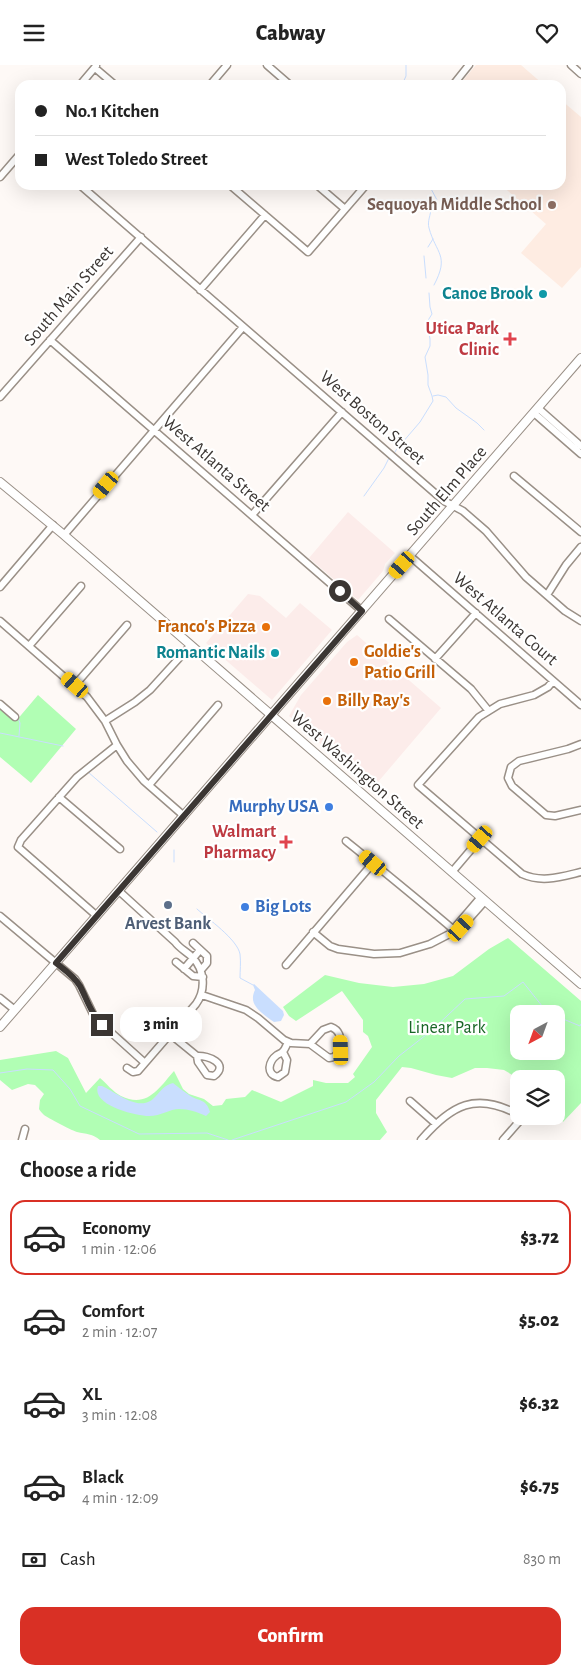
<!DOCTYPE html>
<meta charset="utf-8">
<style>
:root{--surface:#fff;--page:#f2f2f2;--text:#222;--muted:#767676;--line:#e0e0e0;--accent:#d93025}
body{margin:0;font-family:"Alegreya Sans",sans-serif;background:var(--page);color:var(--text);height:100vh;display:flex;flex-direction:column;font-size:19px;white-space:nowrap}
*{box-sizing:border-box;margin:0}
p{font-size:16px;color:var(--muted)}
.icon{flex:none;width:28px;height:28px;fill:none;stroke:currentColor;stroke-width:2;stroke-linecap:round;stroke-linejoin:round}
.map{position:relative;height:1075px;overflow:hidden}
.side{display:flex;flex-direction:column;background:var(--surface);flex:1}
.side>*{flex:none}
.top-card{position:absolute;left:15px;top:15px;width:551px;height:110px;border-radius:15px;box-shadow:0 5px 20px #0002;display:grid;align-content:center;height:110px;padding:0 20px;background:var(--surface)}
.needle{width:32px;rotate:221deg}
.buttons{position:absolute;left:510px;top:940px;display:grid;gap:10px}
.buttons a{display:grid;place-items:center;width:55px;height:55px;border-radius:10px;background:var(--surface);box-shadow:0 5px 20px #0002;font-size:25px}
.end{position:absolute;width:22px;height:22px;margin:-11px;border:6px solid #3b3633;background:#fff;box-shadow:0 0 0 2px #fff}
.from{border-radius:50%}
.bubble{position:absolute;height:35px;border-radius:15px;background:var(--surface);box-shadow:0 5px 20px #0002;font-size:16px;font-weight:800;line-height:35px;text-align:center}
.car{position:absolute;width:15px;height:30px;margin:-15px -8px;border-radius:6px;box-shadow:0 0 4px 1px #0007;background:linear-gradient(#f5c518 24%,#345 0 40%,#f5c518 0 76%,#345 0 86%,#f5c518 0)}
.top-card b{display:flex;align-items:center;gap:18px;height:48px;font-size:19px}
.top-card b+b{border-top:1px solid var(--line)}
.top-card i{width:12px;height:12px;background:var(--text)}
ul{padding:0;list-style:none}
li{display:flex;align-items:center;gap:15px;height:75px;margin:0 10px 8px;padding:0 10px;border:2px solid transparent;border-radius:15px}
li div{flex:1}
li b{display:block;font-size:19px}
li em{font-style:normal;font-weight:800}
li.selected{border-color:var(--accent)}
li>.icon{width:45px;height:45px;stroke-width:1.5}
h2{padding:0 20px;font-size:22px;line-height:60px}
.pay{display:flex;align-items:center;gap:12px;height:55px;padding:0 20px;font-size:19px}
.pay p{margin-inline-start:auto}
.primary-button{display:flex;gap:10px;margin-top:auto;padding:10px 20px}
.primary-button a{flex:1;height:58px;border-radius:15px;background:var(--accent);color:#fff;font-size:20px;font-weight:800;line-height:58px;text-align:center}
header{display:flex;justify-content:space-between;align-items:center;height:65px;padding:0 20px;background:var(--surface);font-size:22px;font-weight:800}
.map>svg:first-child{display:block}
</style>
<header><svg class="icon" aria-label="menu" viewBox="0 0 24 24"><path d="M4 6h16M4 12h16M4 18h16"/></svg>Cabway<svg class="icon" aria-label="heart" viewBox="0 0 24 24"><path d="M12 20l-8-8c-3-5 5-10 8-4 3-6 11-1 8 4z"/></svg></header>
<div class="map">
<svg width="581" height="1075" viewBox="0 0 581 1075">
<rect width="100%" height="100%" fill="#fef9f6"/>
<path fill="#fcecea" d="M348,447L395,488L385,499L383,506L358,535L309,493Z
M248,529L260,531L286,553L300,538L332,565L272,635L206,578Z
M357,570L441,643L372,724L289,651L301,630L347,577Z"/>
<path fill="#feece2" d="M476,0H521L544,20H459Z
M561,35L581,52V202L562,223L521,188L546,159L501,120H561Z"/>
<path fill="#b1feb4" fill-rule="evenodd" d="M38,630L76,664L31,718L0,692V643L16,656Z
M508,873L581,936V1038L563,1057L556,1044V1014H519L504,1005L487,1003H475L452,1013L436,1010L411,1003L402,1002L376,1035V1048L387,1067L380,1075H100C93,1069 86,1069 77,1067C75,1067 46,1052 44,1050C42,1048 40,1046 39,1044L40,1035L44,1029L35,1020L28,1019L12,1025L0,1015V995L56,986L68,993L86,1028L100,1013C106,1018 113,1027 121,1031C147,1044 159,1023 174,1006L183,1024L189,1029L204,1034L213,1041L222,1040L226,1034L245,1032L252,1025L281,1037L313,1021V1015L326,1018H348L355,1012L353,1009L372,982L368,971L363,967V955L342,926L296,956L289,951L283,942L325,910L359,918L393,922L424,919L453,911L489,884ZM519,949H556V986H519Z"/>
<path fill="#c9defe" d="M254,919L283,946L284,950L281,956L274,957L271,955C260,947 248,939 255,925L253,920Z
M173,1018C178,1022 183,1026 189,1030C199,1037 206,1033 210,1047L206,1051C197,1047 189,1044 179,1044C170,1044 161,1051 149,1051C136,1051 91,1040 98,1021H102C116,1027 140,1049 155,1032C161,1026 164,1020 173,1018Z"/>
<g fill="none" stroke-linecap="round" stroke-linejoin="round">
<path stroke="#c9defe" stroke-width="1" d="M402,20L406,11V0
M429,120L437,135
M431,143C431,150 427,156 429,163C436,189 450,190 434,220
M428,182L433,174
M424,191L426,213
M433,331L438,330L446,332L456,343L477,358L484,365
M395,387L399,380L402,378L420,357L433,336L432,331L428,320V310L425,292L430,281V274L427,257L432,249L430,242L429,228
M364,431L384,403L389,393
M18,653L20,658L19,671
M0,668L63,681
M88,707L157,767
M174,797V785
M197,844C208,854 237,874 240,889C241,897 240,906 240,913L253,920
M556,951L580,961L581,959
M0,1008L27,1004L53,1005L70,1024L80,1041L139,1069L207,1068L228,1075
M232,1075L346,1037L374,1017L399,991L431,966L465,934L504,931L523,917L546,946L552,949"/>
<defs>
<path id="minor" d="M267,0L290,20
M571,0L581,9
M95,3L115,20
M80,20L96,1
M210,20L227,0
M453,20L469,0
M0,112L20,89
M80,120L444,436L463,446L486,466L526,512L565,546L581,556
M230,120L308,187L366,120
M317,120L345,144
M200,225L265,150
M50,275L362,546
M0,332L141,172
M538,343L581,381
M534,348L581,389
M514,411L581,467
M252,450L342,347
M64,470L243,262
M410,491L581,640
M0,522L53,460
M547,530L566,500L581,482
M389,554L471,624L488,645
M0,556L87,632L105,656L117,680L127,696L144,716L184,751
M29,581L81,521
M435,594L476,548
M553,616L548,622L534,630L500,639L479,652L418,720L522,809C542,818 560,812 581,807
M75,620L127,560
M0,639L15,652
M105,656L135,637L150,625L191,580
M581,679L568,684L519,696L511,702L508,713L512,721L546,750L555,751L581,745
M149,720L218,640
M59,732L120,784
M346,776C383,806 419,835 455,866
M452,807L480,774
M119,826L175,877C180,884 186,886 192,892C205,905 206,925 196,939L138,1006L133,1007L127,1003
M0,851L75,914L79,920L95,953L145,998
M97,851L18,782L21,775L77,712L117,680
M455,866L457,860L481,832
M313,867L330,881L338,884L374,889L400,888L430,879L461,863L485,836
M193,878L207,891V898L201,905
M176,897L193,911L203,912
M286,900L373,798
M184,904L200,885
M202,930L246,945L258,953L284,975L291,978L310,979L329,993L334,992L341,985C340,975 342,966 331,962L323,965L310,979
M0,933L15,945
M170,969L197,991C208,990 230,999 214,1011L207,1010L198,997L197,991
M283,987L287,995L285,1007L278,1012C265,1009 269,996 277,990C282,987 281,989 284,985C285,984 287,979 288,977
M410,1036L435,1058
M22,1075L25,1064
M421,1075C451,1040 476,1026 519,1050
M503,1075L523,1052L521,1051"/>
<path id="major" d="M0,417L64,470L581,919
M0,962L581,293"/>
</defs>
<use href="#minor" stroke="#9a9087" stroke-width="9"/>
<use href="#major" stroke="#9a9087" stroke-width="10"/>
<use href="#minor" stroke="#fff" stroke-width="6"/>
<use href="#major" stroke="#fff" stroke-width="8"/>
</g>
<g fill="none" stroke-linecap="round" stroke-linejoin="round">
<path stroke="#3b3633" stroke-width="6" d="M102,960C91,949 87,934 80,921C74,911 65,905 56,898L362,546L340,526"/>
</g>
<circle fill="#8d6e63" stroke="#fff" stroke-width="2" cx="552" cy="140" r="5"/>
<g fill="#0f9aa8" stroke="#fff" stroke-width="2">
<circle cx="543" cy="229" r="5"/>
<circle cx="275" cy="588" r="5"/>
</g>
<g fill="#e0444e" stroke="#fff" stroke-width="2">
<path d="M507.5 266.5h5v5h5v5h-5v5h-5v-5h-5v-5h5z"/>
<path d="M283.5 769.5h5v5h5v5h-5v5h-5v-5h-5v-5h5z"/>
</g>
<g fill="#e8710a" stroke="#fff" stroke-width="2">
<circle cx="266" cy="562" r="5"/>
<circle cx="354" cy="597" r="5"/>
<circle cx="327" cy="636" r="5"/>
</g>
<g fill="#3f7fe0" stroke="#fff" stroke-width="2">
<circle cx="329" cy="742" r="5"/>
<circle cx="245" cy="842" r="5"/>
</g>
<circle fill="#5c6f8a" stroke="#fff" stroke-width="2" cx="168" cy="840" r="5"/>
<g text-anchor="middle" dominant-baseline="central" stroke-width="4.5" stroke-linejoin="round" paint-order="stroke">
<g font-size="18" font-weight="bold" fill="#785e54" stroke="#fff" text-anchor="end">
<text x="542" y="140">Sequoyah Middle School</text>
</g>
<g font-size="18" font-weight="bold" fill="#0d838f" stroke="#fff" text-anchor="end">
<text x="533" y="229">Canoe Brook</text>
<text x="265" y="588">Romantic Nails</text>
</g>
<g font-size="18" fill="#3b3633" stroke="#fff">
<text transform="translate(69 231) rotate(-49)">South Main Street</text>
<text transform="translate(372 353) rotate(41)">West Boston Street</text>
<text transform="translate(216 399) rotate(41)">West Atlanta Street</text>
<text transform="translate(447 426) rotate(-49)">South Elm Place</text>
<text transform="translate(505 554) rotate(41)">West Atlanta Court</text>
<text transform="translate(357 705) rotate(41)">West Washington Street</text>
</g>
<g font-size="18" font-weight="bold" fill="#be3a42" stroke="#fff" text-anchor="end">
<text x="499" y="264">Utica Park<tspan x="499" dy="21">Clinic</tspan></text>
<text x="276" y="767">Walmart<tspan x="276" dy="21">Pharmacy</tspan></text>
</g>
<g font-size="18" font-weight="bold" fill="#c56008" stroke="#fff" text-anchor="start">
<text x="256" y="562" text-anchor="end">Franco's Pizza</text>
<text x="364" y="587">Goldie's<tspan x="364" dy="21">Patio Grill</tspan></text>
<text x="337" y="636">Billy Ray's</text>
</g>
<g font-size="18" font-weight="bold" fill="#366cbe" stroke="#fff" text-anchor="end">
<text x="319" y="742">Murphy USA</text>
<text x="255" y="842" text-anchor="start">Big Lots</text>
</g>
<g font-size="18" font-weight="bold" fill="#4e5e75" stroke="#fff">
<text x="168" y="859">Arvest Bank</text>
</g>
<g font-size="18" fill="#186625" stroke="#fff">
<text x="447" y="963">Linear Park</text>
</g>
</g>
</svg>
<div class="buttons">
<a><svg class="needle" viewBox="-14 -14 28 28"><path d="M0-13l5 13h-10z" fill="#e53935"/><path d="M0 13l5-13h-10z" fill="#767676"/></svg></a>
<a><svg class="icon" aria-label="layers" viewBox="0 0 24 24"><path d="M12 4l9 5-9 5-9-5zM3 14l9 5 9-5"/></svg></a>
</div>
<i class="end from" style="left:340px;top:526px"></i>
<i class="end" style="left:102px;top:960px"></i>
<div class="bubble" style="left:120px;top:942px;width:82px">3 min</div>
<i class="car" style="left:106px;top:420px;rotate:220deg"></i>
<i class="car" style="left:402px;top:500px;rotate:221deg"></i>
<i class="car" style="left:75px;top:620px;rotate:311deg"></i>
<i class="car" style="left:480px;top:774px;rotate:221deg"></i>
<i class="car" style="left:373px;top:798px;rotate:310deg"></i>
<i class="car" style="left:461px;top:863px;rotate:42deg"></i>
<i class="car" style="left:341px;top:985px;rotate:358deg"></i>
<div class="top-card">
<b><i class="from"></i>No.1 Kitchen</b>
<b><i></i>West Toledo Street</b>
</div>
</div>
<section class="side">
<h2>Choose a ride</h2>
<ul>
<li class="selected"><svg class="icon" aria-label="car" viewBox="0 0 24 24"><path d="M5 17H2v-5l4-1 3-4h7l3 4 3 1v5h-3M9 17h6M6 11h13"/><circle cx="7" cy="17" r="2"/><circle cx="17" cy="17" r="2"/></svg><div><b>Economy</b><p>1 min · 12:06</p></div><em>$3.72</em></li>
<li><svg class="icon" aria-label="car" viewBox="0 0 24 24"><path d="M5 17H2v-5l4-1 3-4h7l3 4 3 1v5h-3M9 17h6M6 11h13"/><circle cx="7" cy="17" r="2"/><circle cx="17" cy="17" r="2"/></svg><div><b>Comfort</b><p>2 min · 12:07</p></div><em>$5.02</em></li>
<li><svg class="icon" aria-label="car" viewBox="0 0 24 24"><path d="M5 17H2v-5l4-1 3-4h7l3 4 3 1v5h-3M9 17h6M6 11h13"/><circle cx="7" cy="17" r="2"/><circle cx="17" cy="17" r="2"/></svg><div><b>XL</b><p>3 min · 12:08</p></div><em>$6.32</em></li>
<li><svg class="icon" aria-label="car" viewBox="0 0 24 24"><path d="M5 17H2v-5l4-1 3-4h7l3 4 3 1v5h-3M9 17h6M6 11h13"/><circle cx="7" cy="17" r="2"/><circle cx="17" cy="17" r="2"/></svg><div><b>Black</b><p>4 min · 12:09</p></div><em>$6.75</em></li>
</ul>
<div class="pay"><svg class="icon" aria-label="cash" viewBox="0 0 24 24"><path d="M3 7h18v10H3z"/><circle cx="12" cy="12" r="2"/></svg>Cash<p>830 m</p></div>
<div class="primary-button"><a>Confirm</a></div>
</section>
